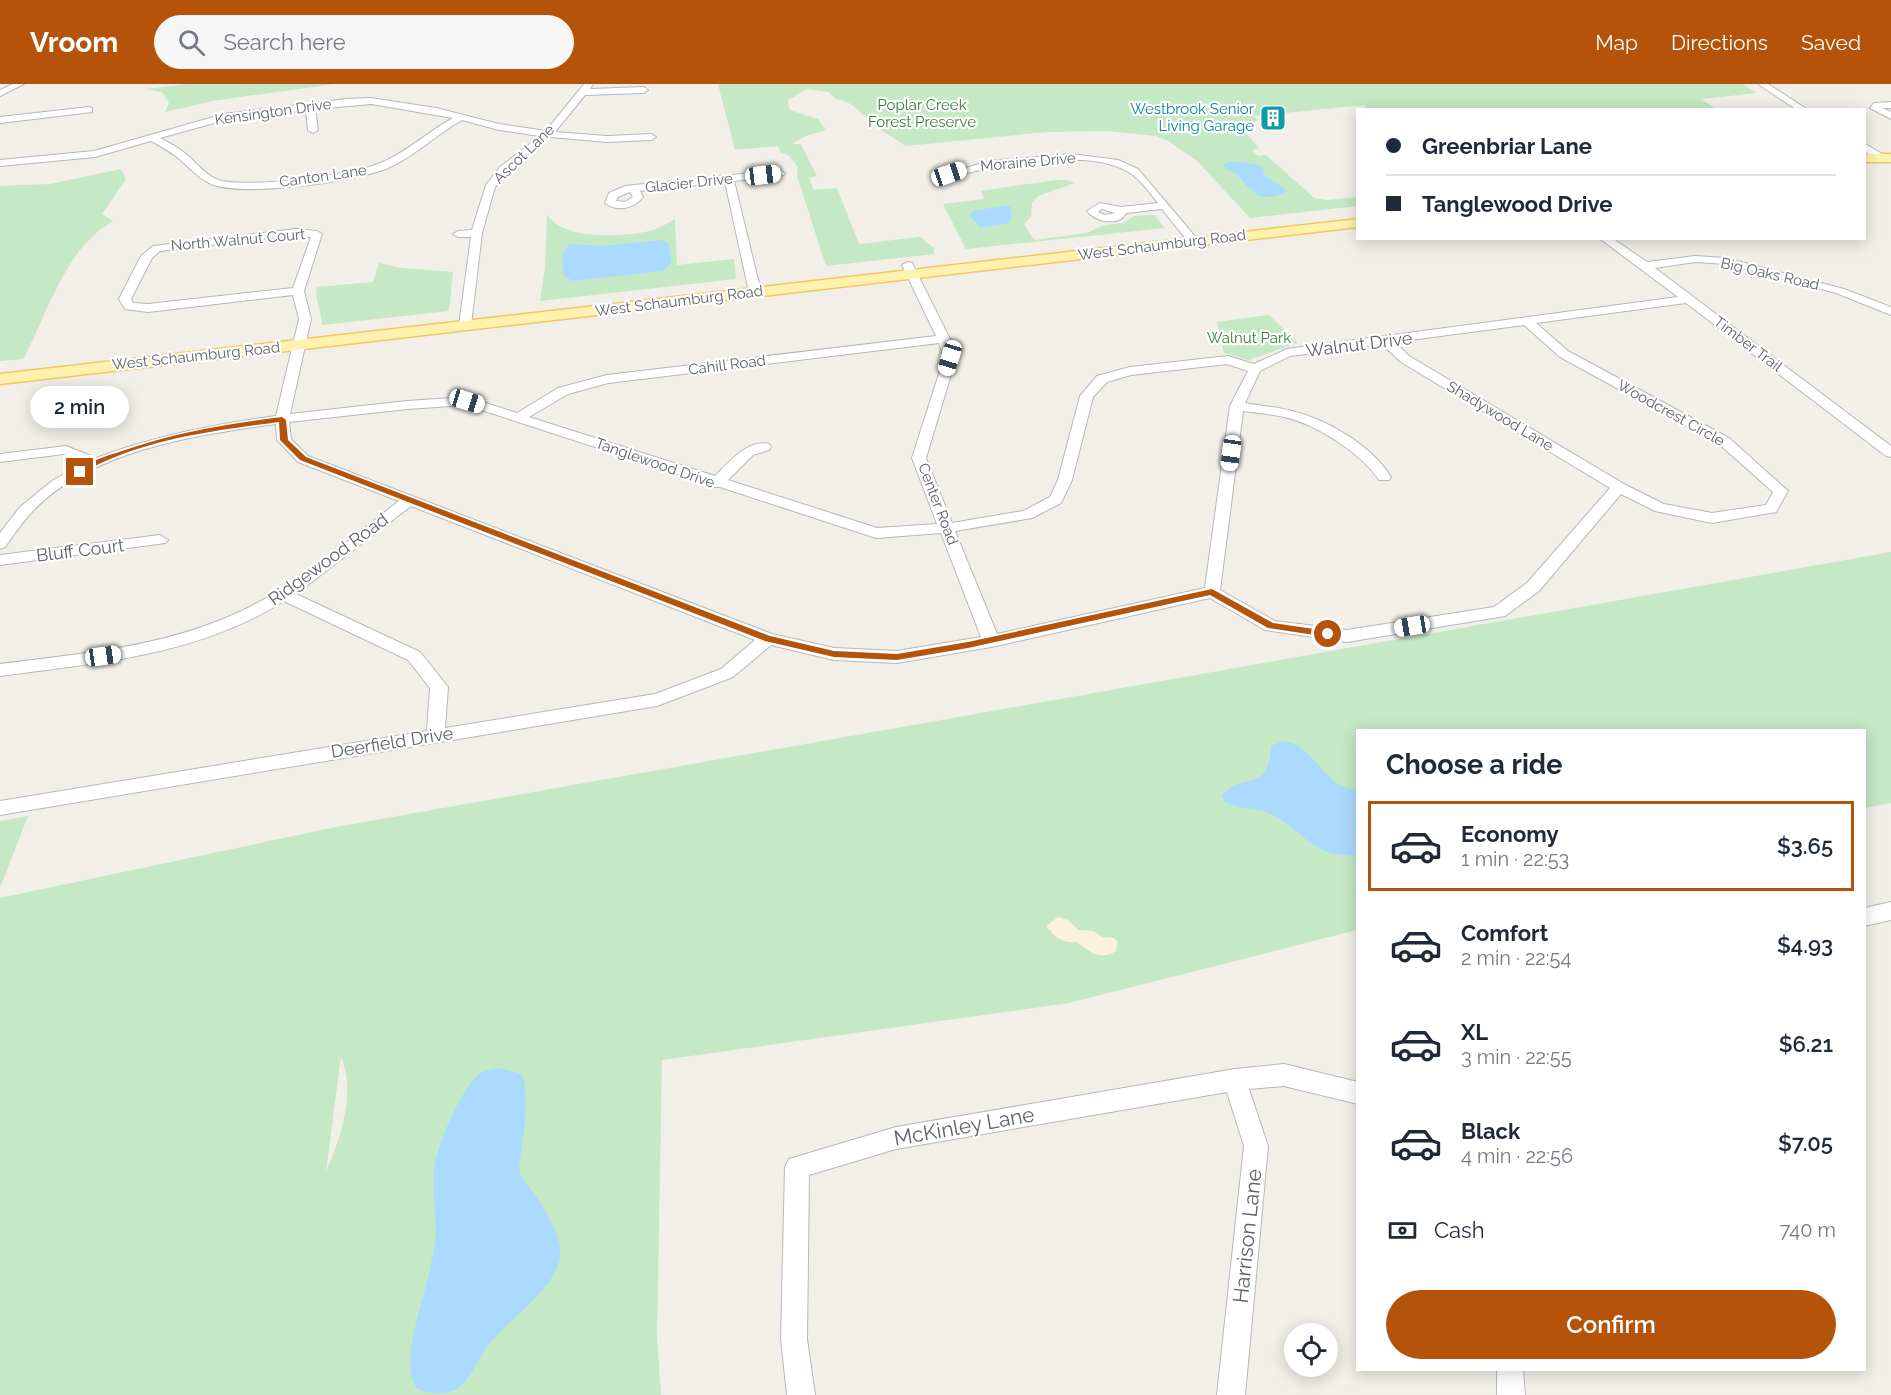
<!DOCTYPE html>
<meta charset="utf-8">
<style>
:root{--surface:#fff;--page:#f6f6f7;--text:#1f2937;--muted:#747a83;--line:#e0e1e3;--accent:#b45309}
body{margin:0;font-family:Raleway,sans-serif;background:var(--page);color:var(--text);height:100vh;display:flex;flex-direction:column;font-size:22px;white-space:nowrap}
*{box-sizing:border-box;margin:0}
p{font-size:20px;color:var(--muted)}
.icon{flex:none;width:33px;height:33px;fill:none;stroke:currentColor;stroke-width:2;stroke-linecap:round;stroke-linejoin:round}
.map{position:relative;flex:1;overflow:hidden}
.details{position:absolute;left:1356px;top:645px;width:510px;height:642px;display:flex;flex-direction:column;background:var(--surface);border-radius:0px;box-shadow:0 3px 15px #0003}
.details>*{flex:none}
.guide{position:absolute;left:1356px;top:24px;width:510px;height:132px;border-radius:0px;box-shadow:0 3px 15px #0003;display:grid;align-content:center;height:132px;padding:0 30px;background:var(--surface)}
.buttons{position:absolute;left:1284px;top:1239px;display:grid;gap:12px}
.buttons a{display:grid;place-items:center;width:54px;height:54px;border-radius:50%;background:var(--surface);box-shadow:0 3px 15px #0003;font-size:30px}
.end{position:absolute;width:27px;height:27px;margin:-14px;border:8px solid #b45309;background:#fff;box-shadow:0 0 0 3px #fff}
.from{border-radius:50%}
.bubble{position:absolute;height:42px;border-radius:21px;background:var(--surface);box-shadow:0 3px 15px #0003;font-size:20px;font-weight:600;line-height:42px;text-align:center}
.car{position:absolute;width:18px;height:36px;margin:-18px -9px;border-radius:8px;box-shadow:0 0 4px 2px #0007;background:linear-gradient(#fff 24%,#345 0 40%,#fff 0 76%,#345 0 86%,#fff 0)}
.guide b{display:flex;align-items:center;gap:21px;height:57px;font-size:22px}
.guide b+b{border-top:2px solid var(--line)}
.guide i{width:15px;height:15px;background:var(--text)}
ul{padding:0;list-style:none}
li{display:flex;align-items:center;gap:18px;height:90px;margin:0 12px 9px;padding:0 18px;border:3px solid transparent;border-radius:0px}
li div{flex:1}
li b{display:block;font-size:22px}
li em{font-style:normal;font-weight:600}
li.active{border-color:var(--accent)}
li>.icon{width:54px;height:54px;stroke-width:1.5}
h2{padding:0 30px;font-size:27px;line-height:72px}
.pay{display:flex;align-items:center;gap:15px;height:66px;padding:0 30px;font-size:22px}
.pay p{margin-inline-start:auto}
.button{display:flex;gap:12px;margin-top:auto;padding:12px 30px}
.button a{flex:1;height:69px;border-radius:36px;background:var(--accent);color:#fff;font-size:24px;font-weight:600;line-height:69px;text-align:center}
header{display:flex;align-items:center;gap:36px;box-sizing:border-box;height:84px;padding:0 30px;background:var(--accent);color:#fff}
header strong{font-size:28px}
nav{display:flex;gap:33px;margin-inline-start:auto;font-size:21px}
.search{width:420px;height:54px;background:var(--page);display:flex;align-items:center;gap:15px;box-sizing:border-box;padding:0 21px;border-radius:33px;color:var(--muted);font-size:22px}
.map>svg:first-child{display:block}
</style>
<header>
<strong>Vroom</strong>
<div class="search"><svg class="icon" aria-label="search" viewBox="0 0 24 24"><circle cx="10" cy="10" r="6"/><path d="M15 15l6 6"/></svg>Search here</div>
<nav><a>Map</a><a>Directions</a><a>Saved</a></nav>
</header>
<div class="map">
<svg width="1891" height="1311" viewBox="0 0 1891 1311">
<rect width="100%" height="100%" fill="#f1efe8"/>
<path fill="#c5e8c5" fill-rule="evenodd" d="M188,0H334L212,17L165,28L169,19L162,8L146,5Z
M718,0H1743L1757,9L1702,15L1717,26H1366L1365,21L1254,32L1258,37L1244,40L1241,43L1260,65L1252,66L1258,72L1266,71L1314,114L1327,116L1357,113L1358,122L1250,134L1197,77L1170,58L1156,52L1107,47L1047,48L906,62L881,46L851,20L835,14L829,8L807,5L788,16L790,26L818,35L826,46L806,52L792,60H801L817,92L809,94L814,106L837,104L859,160L920,153L934,164V170L826,182L797,92L798,83L788,71L780,68L778,62L735,66Z
M121,85L126,95L102,130L113,137C64,165 49,228 23,275L0,277V102L50,100Z
M1056,96H1067L1075,99L1038,112L1032,119L1031,133L1024,140L1034,156L1086,149L1105,141L1123,139L1134,132L1154,131L1165,144L966,165L943,120L984,115L981,107Z
M547,131C564,157 627,153 654,146C661,143 668,139 675,135L677,181L734,175L736,195L540,217L545,184Z
M379,179L402,184L453,188L449,227L322,241C322,227 314,216 317,203L373,198Z
M1269,231L1298,259L1248,276L1224,269L1217,238Z
M1891,468V719L1865,724L1864,646H1358L1357,846L1069,919L662,976L657,1252L661,1311H0V814L336,743ZM341,972C356,1009 341,1053 326,1088Z
M28,732L0,804V737Z"/>
<path fill="#fbf3d9" d="M1058,833L1068,836L1079,846L1094,847L1102,853L1114,854L1118,858L1116,867C1101,877 1089,868 1077,858C1061,859 1056,854 1046,842Z"/>
<path fill="#aadaff" d="M1231,77L1254,80L1263,84L1264,91L1285,105L1284,109C1258,119 1254,109 1238,92C1233,87 1227,86 1223,81Z
M1002,122H1010L1012,132L1009,139L981,144L970,132L973,127Z
M662,156L668,159L672,178L663,187L574,197L565,193C560,182 561,168 570,160L602,162Z
M1283,657C1308,660 1317,684 1335,698C1341,703 1351,705 1357,708V771C1310,774 1307,748 1271,730C1257,724 1239,725 1225,718L1222,712C1239,687 1269,712 1271,662Z
M498,984L522,990C529,1011 525,1040 522,1062C521,1070 518,1080 520,1089C523,1098 530,1103 535,1111C546,1128 563,1152 560,1173C555,1206 506,1237 487,1263C478,1275 470,1296 458,1304C447,1311 427,1311 417,1304C397,1281 427,1208 431,1180C433,1170 435,1159 436,1149C436,1126 431,1103 435,1081C437,1061 460,1010 474,995C481,987 488,986 498,984Z"/>
<g fill="none" stroke-linecap="round" stroke-linejoin="round">
<defs>
<path id="minor" d="M13,0H24L0,12V6Z
M584,0H593L590,5L644,3L648,6L644,9L585,11L555,48L607,52L651,50L656,53L651,56L607,58L550,53L508,87L495,103L482,149L471,241L465,245L459,241L471,153H458L453,150L458,147L472,146L486,101L500,83L540,52L499,46L462,36C437,50 415,72 388,84C355,98 243,113 211,100C198,94 189,83 178,74C170,67 160,62 151,57L95,73L0,82V76L94,67L224,30L346,15L371,14L436,24L499,40L546,47ZM371,20L453,34C429,47 408,67 383,78C357,91 242,106 216,95C204,90 197,79 187,71C179,64 170,59 160,54L225,36L306,26L308,46L313,49L318,46L315,25Z
M1758,0H1768L1808,26H1797Z
M1891,18V24H1882L1891,28V35L1870,24L1874,19Z
M89,23L92,24V28L0,39V33Z
M1864,59L1887,73V77H1881L1864,67Z
M1071,70L1118,76L1138,85L1198,156V160H1190L1162,125L1126,129C1119,143 1095,138 1087,127L1100,119L1121,123L1158,119C1150,109 1141,96 1130,89C1089,62 994,82 949,93L944,90L990,77ZM1102,125L1115,129L1105,131L1098,128Z
M780,86L785,89L784,91L734,97L761,208L755,212L749,208L725,98L640,107L643,113C634,125 617,128 605,119L609,109L625,102ZM630,108L633,113L625,118L616,117L618,113Z
M296,145L317,147L322,150L304,207L311,235L290,330L407,317L467,313L517,329L558,304L607,291L936,252L902,181L908,178L912,179L950,255L956,274L926,374L952,439L1023,427L1050,413L1058,396L1080,312L1097,292L1130,283L1228,272L1254,280L1287,265L1678,213L1599,154H1612L1647,178L1695,172L1726,174L1844,205L1891,223V231L1836,209L1726,180L1695,178L1655,184L1891,362V373L1886,372L1686,219L1536,239L1568,267L1729,354L1788,407L1776,428L1712,439L1655,427L1621,410L1539,507L1505,532L1499,533L1347,558L1265,546L1210,514L991,563L897,579L834,576L771,561L733,593L657,622L0,731V717L427,647L430,604L408,576L284,517C199,571 97,579 0,592V580C80,570 163,563 237,529C297,502 347,457 399,417L298,378L277,356L276,340C195,351 87,367 30,430C21,440 13,452 5,463L0,465V449L20,423L52,397L84,379L64,370L0,378V370L66,362L96,374C154,352 214,340 276,332L299,235L293,211L148,228L125,225L119,215L141,172L153,162ZM296,151L311,153L293,204L148,220L133,219L131,215L152,174L160,167ZM1524,241L1560,273L1719,360L1773,408L1766,421L1712,429L1664,420L1624,400L1409,272L1395,258ZM939,259L944,274L912,374L937,440L877,444L728,396L753,371L769,366L771,363L769,360C747,355 729,379 715,392L529,333L568,310L608,299ZM1382,260L1401,278L1610,404L1527,499L1494,523L1347,546L1275,537L1220,506L1243,327C1257,329 1271,330 1284,333C1316,340 1361,369 1379,396H1389L1391,393C1371,361 1328,336 1292,327C1277,323 1260,322 1245,319L1260,287L1290,272ZM1227,280L1248,287L1230,322L1205,504L997,550L955,447L1032,434L1061,419L1072,396L1093,313L1107,298L1131,291ZM466,321L709,400L711,403H720L876,454L941,449L981,553L897,567L834,564L772,550L308,372L291,355L289,338L407,325ZM411,422L755,556L721,585L655,610L445,644L448,603L420,568L296,510Z
M160,451L168,456L165,459L0,481V471Z
M1891,818V836L1864,842V824Z
M1284,980L1358,998V1020L1284,1002L1249,1005L1268,1062L1245,1311H1217L1244,1062L1227,1008L896,1065L809,1091L807,1255L815,1311H787L781,1255L785,1083L789,1075L896,1043L1235,985Z
M1497,1286H1523L1525,1311H1497Z"/>
<path id="major" d="M1864,70H1891V78H1864Z
M1358,135V143L0,300V290Z"/>
</defs>
<use href="#minor" stroke="#b5b8bc" stroke-width="2"/>
<use href="#major" stroke="#f2c960" stroke-width="3"/>
<use href="#minor" fill="#fff" fill-rule="evenodd"/>
<use href="#major" fill="#fff2af" fill-rule="evenodd"/>
</g>
<path fill="#b45309" d="M282,333L286,336L288,356L306,373L770,552L834,567L897,570L968,558L1212,505L1273,539L1328,547L1333,550L1328,553L1268,544L1210,511L968,564L897,576L834,573L765,557L300,376L280,356L279,338C212,347 142,355 82,389L76,388C89,377 106,372 122,367C176,348 226,340 282,333Z"/>
<defs>
<symbol id="building-square" viewBox="-11 -11 22 22"><rect x="-9" y="-9" width="18" height="18" rx="4" fill="#0f9aa8" stroke="#fff"/><path d="M-4-6H4V6H1V3H-1V6H-4ZM-2.5-4.3h1.7v1.8h-1.7ZM.8-4.3h1.7v1.8H.8ZM-2.5-1h1.7V.8h-1.7ZM.8-1h1.7V.8H.8Z" fill="#fff"/></symbol>
</defs>
<g fill-rule="evenodd">
<use href="#building-square" x="1258" y="19" width="30" height="30"/>
</g>
<g text-anchor="middle" dominant-baseline="central" stroke-width="4.5" stroke-linejoin="round" paint-order="stroke">
<g font-size="15" fill="#348238" stroke="#fff">
<text x="922" y="21">Poplar Creek<tspan x="922" dy="17">Forest Preserve</tspan></text>
<text x="1249" y="254">Walnut Park</text>
</g>
<g font-size="15" fill="#0d838f" stroke="#fff" text-anchor="end">
<text x="1254" y="25">Westbrook Senior<tspan x="1254" dy="17">Living Garage</tspan></text>
</g>
<g font-size="15" fill="#5f6368" stroke="#fff">
<text transform="translate(273 28) rotate(-8)">Kensington Drive</text>
<text transform="translate(524 70) rotate(-44)">Ascot Lane</text>
<text transform="translate(1028 78) rotate(-5)">Moraine Drive</text>
<text transform="translate(323 92) rotate(-8)">Canton Lane</text>
<text transform="translate(689 99) rotate(-6)">Glacier Drive</text>
<text transform="translate(238 156) rotate(-5)">North Walnut Court</text>
<text transform="translate(1162 161) rotate(-7)">West Schaumburg Road</text>
<text transform="translate(1770 190) rotate(13)">Big Oaks Road</text>
<text transform="translate(679 217) rotate(-7)">West Schaumburg Road</text>
<text transform="translate(1748 260) rotate(37)">Timber Trail</text>
<text transform="translate(196 272) rotate(-6)">West Schaumburg Road</text>
<text transform="translate(727 281) rotate(-7)">Cahill Road</text>
<text transform="translate(1671 329) rotate(29)">Woodcrest Circle</text>
<text transform="translate(1500 332) rotate(31)">Shadywood Lane</text>
<text transform="translate(655 379) rotate(19)">Tanglewood Drive</text>
<text transform="translate(938 420) rotate(69)">Center Road</text>
</g>
<g font-size="18" fill="#5f6368" stroke="#fff">
<text transform="translate(1359 260) rotate(-7)">Walnut Drive</text>
<text transform="translate(80 466) rotate(-7)">Bluff Court</text>
<text transform="translate(328 475) rotate(-36)">Ridgewood Road</text>
<text transform="translate(392 658) rotate(-9)">Deerfield Drive</text>
</g>
<g font-size="21" fill="#5f6368" stroke="#fff">
<text transform="translate(964 1042) rotate(-10)">McKinley Lane</text>
<text transform="translate(1247 1152) rotate(-84)">Harrison Lane</text>
</g>
</g>
</svg>
<div class="buttons">
<a><svg class="icon" aria-label="locate" viewBox="0 0 24 24"><circle cx="12" cy="12" r="6"/><path d="M12 2v4M12 18v4M2 12h4M18 12h4"/></svg></a>
</div>
<i class="end from" style="left:1328px;top:550px"></i>
<i class="end" style="left:80px;top:388px"></i>
<div class="bubble" style="left:30px;top:302px;width:99px">2 min</div>
<i class="car" style="left:949px;top:90px;rotate:71deg"></i>
<i class="car" style="left:763px;top:91px;rotate:83deg"></i>
<i class="car" style="left:950px;top:274px;rotate:197deg"></i>
<i class="car" style="left:467px;top:317px;rotate:107deg"></i>
<i class="car" style="left:1231px;top:369px;rotate:188deg"></i>
<i class="car" style="left:1412px;top:542px;rotate:261deg"></i>
<i class="car" style="left:103px;top:572px;rotate:82deg"></i>
<div class="guide">
<b><i class="from"></i>Greenbriar Lane</b>
<b><i></i>Tanglewood Drive</b>
</div>
<section class="details">
<h2>Choose a ride</h2>
<ul>
<li class="active"><svg class="icon" aria-label="car" viewBox="0 0 24 24"><path d="M5 17H2v-5l4-1 3-4h7l3 4 3 1v5h-3M9 17h6M6 11h13"/><circle cx="7" cy="17" r="2"/><circle cx="17" cy="17" r="2"/></svg><div><b>Economy</b><p>1 min · 22:53</p></div><em>$3.65</em></li>
<li><svg class="icon" aria-label="car" viewBox="0 0 24 24"><path d="M5 17H2v-5l4-1 3-4h7l3 4 3 1v5h-3M9 17h6M6 11h13"/><circle cx="7" cy="17" r="2"/><circle cx="17" cy="17" r="2"/></svg><div><b>Comfort</b><p>2 min · 22:54</p></div><em>$4.93</em></li>
<li><svg class="icon" aria-label="car" viewBox="0 0 24 24"><path d="M5 17H2v-5l4-1 3-4h7l3 4 3 1v5h-3M9 17h6M6 11h13"/><circle cx="7" cy="17" r="2"/><circle cx="17" cy="17" r="2"/></svg><div><b>XL</b><p>3 min · 22:55</p></div><em>$6.21</em></li>
<li><svg class="icon" aria-label="car" viewBox="0 0 24 24"><path d="M5 17H2v-5l4-1 3-4h7l3 4 3 1v5h-3M9 17h6M6 11h13"/><circle cx="7" cy="17" r="2"/><circle cx="17" cy="17" r="2"/></svg><div><b>Black</b><p>4 min · 22:56</p></div><em>$7.05</em></li>
</ul>
<div class="pay"><svg class="icon" aria-label="cash" viewBox="0 0 24 24"><path d="M3 7h18v10H3z"/><circle cx="12" cy="12" r="2"/></svg>Cash<p>740 m</p></div>
<div class="button"><a>Confirm</a></div>
</section>
</div>
